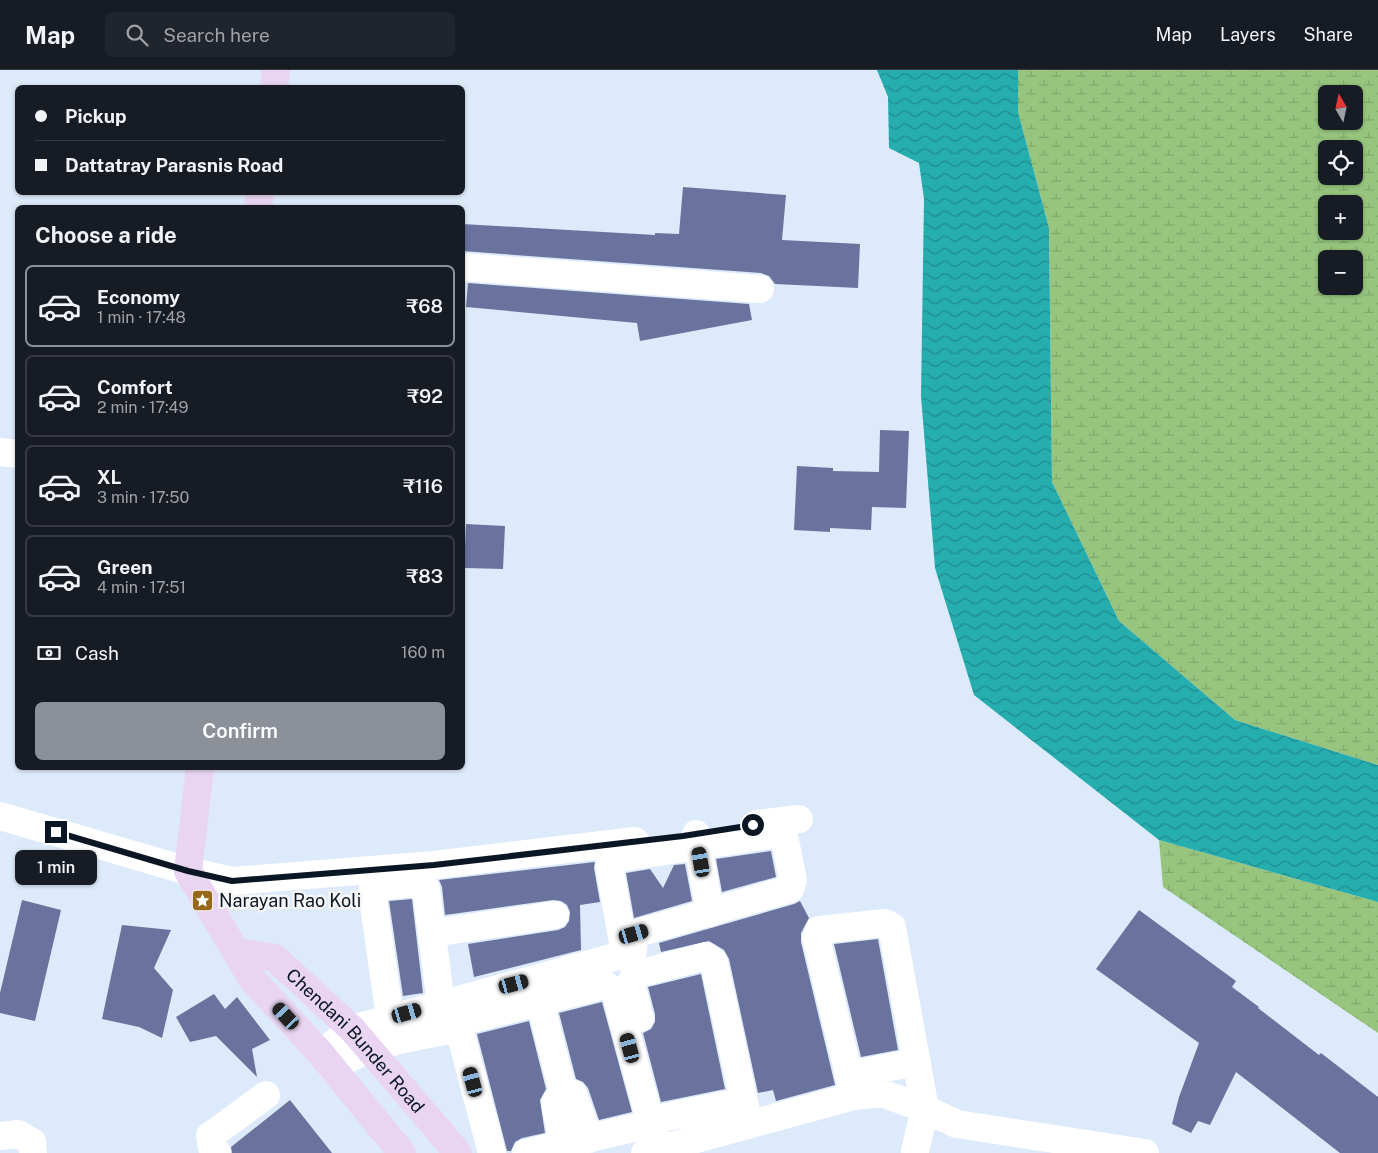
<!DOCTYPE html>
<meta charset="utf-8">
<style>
:root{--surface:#171b24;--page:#20242c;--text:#f1f3f6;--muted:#9ea1a6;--line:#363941;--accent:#8c9099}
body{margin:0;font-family:"Public Sans",sans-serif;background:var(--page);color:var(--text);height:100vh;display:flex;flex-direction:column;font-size:19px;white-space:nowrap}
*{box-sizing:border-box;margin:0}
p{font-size:16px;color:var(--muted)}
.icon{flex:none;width:28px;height:28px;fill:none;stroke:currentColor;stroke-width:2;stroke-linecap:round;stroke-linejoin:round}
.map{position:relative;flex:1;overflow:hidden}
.sheet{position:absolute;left:15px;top:135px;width:450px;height:565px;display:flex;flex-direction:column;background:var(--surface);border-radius:8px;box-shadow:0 1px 4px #0004}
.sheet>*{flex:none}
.hud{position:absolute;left:15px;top:15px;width:450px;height:110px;border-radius:8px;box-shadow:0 1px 4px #0004;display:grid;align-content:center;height:110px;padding:0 20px;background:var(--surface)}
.needle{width:32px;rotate:351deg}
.fabs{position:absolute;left:1318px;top:15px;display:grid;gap:10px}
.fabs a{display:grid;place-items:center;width:45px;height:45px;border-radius:8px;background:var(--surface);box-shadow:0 1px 4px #0004;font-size:25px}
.end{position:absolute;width:22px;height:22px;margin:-11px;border:6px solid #0a1624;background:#fff;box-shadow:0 0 0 2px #fff}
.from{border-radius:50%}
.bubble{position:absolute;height:35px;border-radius:8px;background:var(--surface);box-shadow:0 1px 4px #0004;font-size:16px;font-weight:600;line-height:35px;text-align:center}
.car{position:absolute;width:15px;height:30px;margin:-15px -8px;border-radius:6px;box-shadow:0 0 4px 1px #0007;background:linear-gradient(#222 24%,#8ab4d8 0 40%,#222 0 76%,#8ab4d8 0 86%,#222 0)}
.hud b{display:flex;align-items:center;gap:18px;height:48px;font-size:19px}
.hud b+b{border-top:1px solid var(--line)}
.hud i{width:12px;height:12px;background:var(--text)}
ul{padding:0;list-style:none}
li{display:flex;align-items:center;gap:15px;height:82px;margin:0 10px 8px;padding:0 10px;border:2px solid var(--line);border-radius:8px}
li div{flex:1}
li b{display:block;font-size:19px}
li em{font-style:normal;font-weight:600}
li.current{border-color:var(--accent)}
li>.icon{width:45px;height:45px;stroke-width:1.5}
h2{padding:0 20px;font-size:22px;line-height:60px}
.pay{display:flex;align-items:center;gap:12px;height:55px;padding:0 20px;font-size:19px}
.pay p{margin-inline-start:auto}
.action{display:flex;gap:10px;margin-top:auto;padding:10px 20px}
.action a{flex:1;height:58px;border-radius:8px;background:var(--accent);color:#fff;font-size:20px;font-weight:600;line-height:58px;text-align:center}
header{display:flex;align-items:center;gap:30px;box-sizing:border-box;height:70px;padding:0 25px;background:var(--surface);border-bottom:1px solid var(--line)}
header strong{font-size:24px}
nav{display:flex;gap:28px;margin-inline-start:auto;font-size:18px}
.search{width:350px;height:45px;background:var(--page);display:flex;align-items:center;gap:12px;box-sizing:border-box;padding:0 18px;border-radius:8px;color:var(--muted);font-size:19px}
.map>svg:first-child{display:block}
</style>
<header>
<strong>Map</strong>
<div class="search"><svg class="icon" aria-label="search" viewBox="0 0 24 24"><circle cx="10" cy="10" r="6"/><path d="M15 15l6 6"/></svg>Search here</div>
<nav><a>Map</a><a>Layers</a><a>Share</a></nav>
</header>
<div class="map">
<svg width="1378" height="1083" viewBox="0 0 1378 1083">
<defs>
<pattern id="wetland-marsh" width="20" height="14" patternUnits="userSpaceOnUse" patternTransform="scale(1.25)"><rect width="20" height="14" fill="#97c57e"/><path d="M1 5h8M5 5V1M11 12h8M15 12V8" fill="none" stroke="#81a86d"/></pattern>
<pattern id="water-waves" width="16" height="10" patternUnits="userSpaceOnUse" patternTransform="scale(1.25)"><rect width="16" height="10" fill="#26adae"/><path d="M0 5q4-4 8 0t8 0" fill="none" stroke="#1f8c8d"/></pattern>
</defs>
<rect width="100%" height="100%" fill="#ddeafb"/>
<path fill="url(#wetland-marsh)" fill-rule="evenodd" d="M1018,0H1378V695L1235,650L1119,551L1052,412L1049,158L1018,42ZM1326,24H1354V51H1326ZM1326,79H1354V106H1326ZM1326,134H1354V161H1326ZM1326,189H1354V216H1326Z
M1159,770L1378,832V963L1163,817Z"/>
<path fill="url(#water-waves)" d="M877,0H1018V42L1049,158L1052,412L1119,551L1235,650L1378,695V832L1159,770L974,625L935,498L921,326L924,129L919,93L889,78L888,27Z"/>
<path fill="#6a739e" d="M683,117L786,125L782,170L860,174L858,218L775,214L769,206L761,203L462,181V154L655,165V163L679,164Z
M468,213L749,234L752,250L640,271L637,253L466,237Z
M880,360L909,361L906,438L872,437L871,460L830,458V462L794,460L797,396L833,398V401L879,402Z
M466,454L505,456L503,499L464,498Z
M771,781L776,807L722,822L716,789Z
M595,792L594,798L600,832L580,835L581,880L474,907L468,874L558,860L565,857L569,851L570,842L567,835L561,831L553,830L445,845L442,817L439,810Z
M685,794L692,831L634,848L626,803L650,799L663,818L674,795Z
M412,829L423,923L403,926L389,831Z
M22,830L61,840L35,951L0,943V923Z
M800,831L809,848L801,863V872L835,1015L776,1031L773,1020L758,1023L729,889L724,880L709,871L661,882L659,873L794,834Z
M1139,840L1236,911L1232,917L1259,937L1258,938L1319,985L1321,983L1378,1027V1083H1340L1236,1002L1210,1055L1198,1051L1191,1063L1172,1054L1179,1027L1199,973L1096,899Z
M122,855L171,860L154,898L173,920L162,968L139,957L102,949Z
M878,869L898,980L861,987L834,874Z
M701,904L725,1019L661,1032L643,963L651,959L655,952V944L648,917Z
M214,924L225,939L237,927L270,970L252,979L257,1007L216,966L190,972L176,947Z
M602,932L632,1042L599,1050L588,1018L583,1012L576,1009L559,943Z
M529,951L546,1019L540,1030L545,1063L522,1068L515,1072L511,1081H507L477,964Z
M290,1030L332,1083H232L231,1077Z"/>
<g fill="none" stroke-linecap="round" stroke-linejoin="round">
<path stroke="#fff" stroke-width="28" d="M462,197L760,219
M0,382L18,384
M0,746L188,801L232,811L434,795L635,771
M757,754L799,749
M696,764L710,843
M433,863L555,845
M540,932L563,1022L573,1024L589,1069
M390,948L372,822L375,817L417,813L426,819L441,934
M640,948L631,914L634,905L706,886L714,892L749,1055
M321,984L352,959L633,882L634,864L790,819L793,810L784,766L776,764L613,789L609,795L625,884
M332,998L369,978L404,969L459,958
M848,1005L917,992
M563,1022L555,1033L563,1074
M854,1026L816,868L819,860L885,853L892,857L925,1039L915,1081
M666,1047L744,1031
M0,1066L18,1064L32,1072L33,1083
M217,1083L212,1077L210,1066L266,1025
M492,1083L459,958L464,951L605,915L615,921L658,1080
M526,1083L650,1054
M645,1083L854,1026L882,1023L925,1039L957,1054L1145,1083"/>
<g stroke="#e9d5f2" stroke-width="28">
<path d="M274,18L276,0"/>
<path d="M258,138L260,122"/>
<path d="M200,698L188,801L252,909L321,984L402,1083"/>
<path id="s1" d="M237,882L275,888L352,959L458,1083"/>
</g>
</g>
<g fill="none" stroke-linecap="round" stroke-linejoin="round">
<path stroke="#0a1624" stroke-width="6" d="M56,762L188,801L232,811L434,795L683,766L753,755"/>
</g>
<defs>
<symbol id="sight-square" viewBox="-11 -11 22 22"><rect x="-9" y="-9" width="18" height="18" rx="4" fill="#976817" stroke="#f6f6f6"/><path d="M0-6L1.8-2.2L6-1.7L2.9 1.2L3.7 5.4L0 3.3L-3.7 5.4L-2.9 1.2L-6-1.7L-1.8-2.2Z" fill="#fff"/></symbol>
</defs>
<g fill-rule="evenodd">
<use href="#sight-square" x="190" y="818" width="25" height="25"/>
</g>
<g text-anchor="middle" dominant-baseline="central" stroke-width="5" stroke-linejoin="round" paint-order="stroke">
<g font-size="18" fill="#0a1624" stroke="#f6f6f6" text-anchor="start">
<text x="219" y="830">Narayan Rao Koli</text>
</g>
<g font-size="18" fill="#0a1624" stroke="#f6f6f6">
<text stroke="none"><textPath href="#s1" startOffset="154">Chendani Bunder Road</textPath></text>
</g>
</g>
</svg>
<div class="fabs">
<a><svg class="needle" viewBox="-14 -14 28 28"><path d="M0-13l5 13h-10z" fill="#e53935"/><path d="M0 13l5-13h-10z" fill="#9ea1a6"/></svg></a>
<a><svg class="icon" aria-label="locate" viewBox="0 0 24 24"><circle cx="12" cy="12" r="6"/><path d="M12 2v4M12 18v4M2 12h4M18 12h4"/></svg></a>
<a>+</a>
<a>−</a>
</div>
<i class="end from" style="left:753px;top:755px"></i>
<i class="end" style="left:56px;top:762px"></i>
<div class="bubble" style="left:15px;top:780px;width:82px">1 min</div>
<i class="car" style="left:701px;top:792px;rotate:350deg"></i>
<i class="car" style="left:634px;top:864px;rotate:74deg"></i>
<i class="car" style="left:514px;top:914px;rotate:75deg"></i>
<i class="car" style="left:407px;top:943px;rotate:74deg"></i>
<i class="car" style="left:286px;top:946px;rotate:317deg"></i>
<i class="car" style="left:630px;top:978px;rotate:345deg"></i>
<i class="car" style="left:473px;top:1012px;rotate:345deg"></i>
<div class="hud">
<b><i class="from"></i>Pickup</b>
<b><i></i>Dattatray Parasnis Road</b>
</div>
<section class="sheet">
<h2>Choose a ride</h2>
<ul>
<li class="current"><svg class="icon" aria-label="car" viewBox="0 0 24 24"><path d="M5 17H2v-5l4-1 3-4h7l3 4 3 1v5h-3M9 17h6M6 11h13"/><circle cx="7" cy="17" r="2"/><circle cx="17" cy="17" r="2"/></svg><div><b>Economy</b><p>1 min · 17:48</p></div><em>₹68</em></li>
<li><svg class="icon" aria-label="car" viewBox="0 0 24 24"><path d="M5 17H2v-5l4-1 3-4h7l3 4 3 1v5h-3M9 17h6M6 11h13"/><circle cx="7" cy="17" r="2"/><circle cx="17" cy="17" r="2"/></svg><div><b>Comfort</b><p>2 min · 17:49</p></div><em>₹92</em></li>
<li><svg class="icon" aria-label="car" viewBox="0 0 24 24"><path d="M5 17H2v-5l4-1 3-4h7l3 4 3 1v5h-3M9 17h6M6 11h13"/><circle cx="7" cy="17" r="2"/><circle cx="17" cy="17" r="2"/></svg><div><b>XL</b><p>3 min · 17:50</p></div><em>₹116</em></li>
<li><svg class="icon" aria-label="car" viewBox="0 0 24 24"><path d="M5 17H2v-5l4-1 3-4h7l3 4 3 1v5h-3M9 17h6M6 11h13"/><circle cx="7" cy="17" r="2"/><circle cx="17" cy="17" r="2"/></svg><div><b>Green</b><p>4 min · 17:51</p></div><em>₹83</em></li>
</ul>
<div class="pay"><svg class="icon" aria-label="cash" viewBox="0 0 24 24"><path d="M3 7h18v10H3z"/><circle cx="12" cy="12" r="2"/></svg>Cash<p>160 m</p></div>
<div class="action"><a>Confirm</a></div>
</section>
</div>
